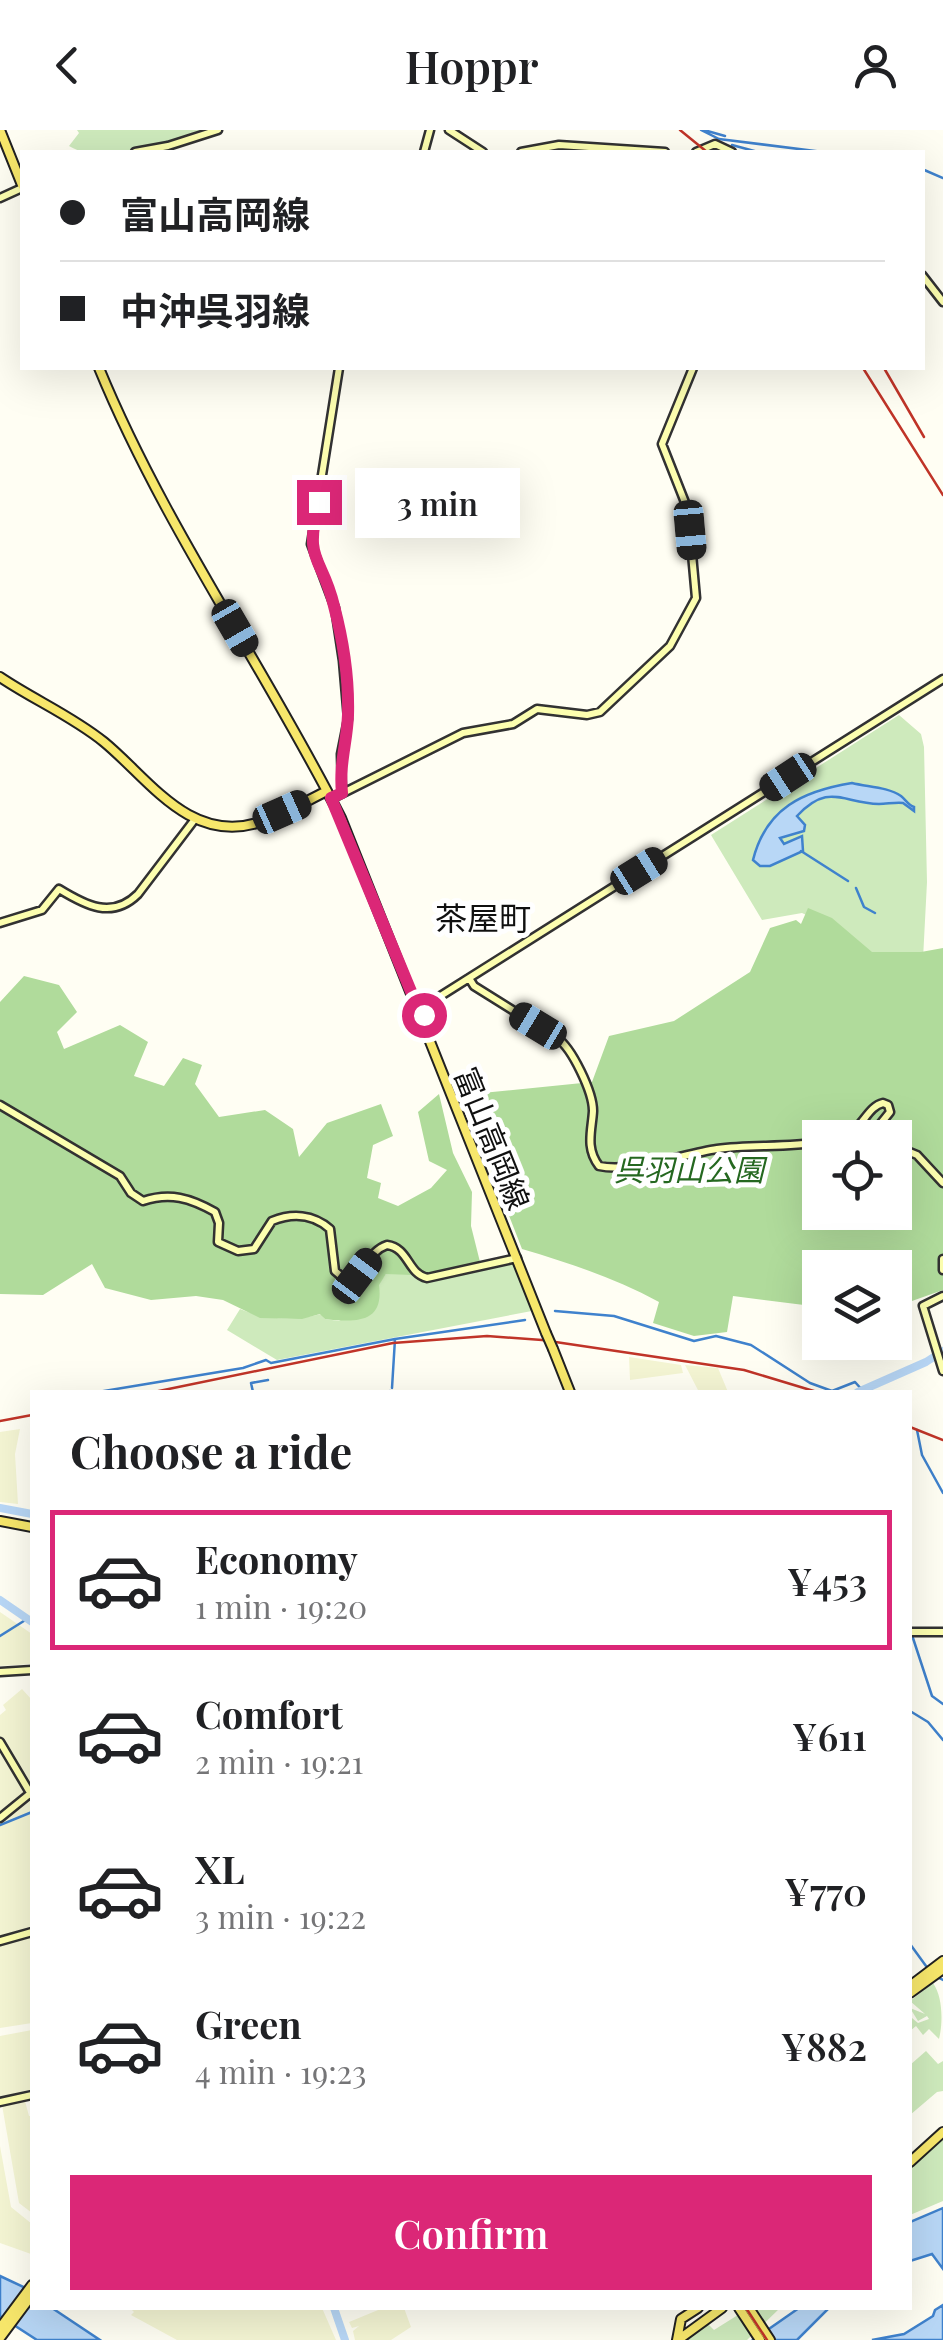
<!DOCTYPE html>
<meta charset="utf-8">
<style>
:root{--surface:#fff;--page:#f6f6f6;--text:#202124;--muted:#757577;--line:#e0e0e0;--accent:#db2777}
body{margin:0;font-family:"Playfair Display","Noto Sans JP",serif;background:var(--page);color:var(--text);height:100vh;display:flex;flex-direction:column;font-size:38px;white-space:nowrap}
*{box-sizing:border-box;margin:0}
p{font-size:32px;color:var(--muted)}
.icon{flex:none;width:55px;height:55px;fill:none;stroke:currentColor;stroke-width:2;stroke-linecap:round;stroke-linejoin:round}
.map{position:relative;flex:1;overflow:hidden}
.details{position:absolute;left:30px;top:1260px;width:882px;height:920px;display:flex;flex-direction:column;background:var(--surface);border-radius:0px;box-shadow:0 10px 40px #0002}
.details>*{flex:none}
.banner{position:absolute;left:20px;top:20px;width:905px;height:220px;border-radius:0px;box-shadow:0 10px 40px #0002;display:grid;align-content:center;height:220px;padding:0 40px;background:var(--surface)}
.controls{position:absolute;left:802px;top:990px;display:grid;gap:20px}
.controls a{display:grid;place-items:center;width:110px;height:110px;border-radius:0px;background:var(--surface);box-shadow:0 10px 40px #0002;font-size:50px}
.end{position:absolute;width:45px;height:45px;margin:-22px;border:12px solid #db2777;background:#fff;box-shadow:0 0 0 5px #fff}
.from{border-radius:50%}
.bubble{position:absolute;height:70px;border-radius:0px;background:var(--surface);box-shadow:0 10px 40px #0002;font-size:32px;font-weight:600;line-height:70px;text-align:center}
.car{position:absolute;width:30px;height:60px;margin:-30px -15px;border-radius:12px;box-shadow:0 0 8px 2px #0007;background:linear-gradient(#222 24%,#8ab4d8 0 40%,#222 0 76%,#8ab4d8 0 86%,#222 0)}
.banner b{display:flex;align-items:center;gap:35px;height:95px;font-size:38px}
.banner b+b{border-top:2px solid var(--line)}
.banner i{width:25px;height:25px;background:var(--text)}
ul{padding:0;list-style:none}
li{display:flex;align-items:center;gap:30px;height:140px;margin:0 20px 15px;padding:0 20px;border:5px solid transparent;border-radius:0px}
li div{flex:1}
li b{display:block;font-size:38px}
li em{font-style:normal;font-weight:600}
li.active{border-color:var(--accent)}
li>.icon{width:90px;height:90px;stroke-width:1.5}
h2{padding:0 40px;font-size:45px;line-height:120px}
.primary-button{display:flex;gap:20px;margin-top:auto;padding:20px 40px}
.primary-button a{flex:1;height:115px;border-radius:0px;background:var(--accent);color:#fff;font-size:40px;font-weight:600;line-height:115px;text-align:center}
header{display:flex;justify-content:space-between;align-items:center;height:130px;padding:0 40px;background:var(--surface);font-size:45px;font-weight:600}
.map>svg:first-child{display:block}
</style>
<header><svg class="icon" aria-label="back" viewBox="0 0 24 24"><path d="M15 5l-7 7 7 7"/></svg>Hoppr<svg class="icon" aria-label="person" viewBox="0 0 24 24"><circle cx="12" cy="8" r="4"/><path d="M4 21q1-7 8-7t8 7"/></svg></header>
<div class="map">
<svg width="943" height="2210" viewBox="0 0 943 2210">
<rect width="100%" height="100%" fill="#fffef3"/>
<path fill="#f4f5d3" d="M629,1227L681,1235L683,1243L630,1250Z
M685,1235L718,1238L728,1262H699Z
M20,1299L15,1324L18,1374L0,1372V1302Z
M0,1482L32,1504V1534L0,1536Z
M22,1559L32,1570L31,1659L0,1607V1585L6,1580L3,1575Z
M0,1617L27,1663L0,1684Z
M30,1667L32,1674V1799L0,1807V1691Z
M32,1804V1893L0,1898V1813Z
M32,1900V1962L0,1966V1906Z
M25,1971L29,1986H32V2083L19,2073L2,1975Z
M0,2016L11,2077L32,2094L31,2124L0,2113Z
M130,2178H322L336,2210H177L131,2185L134,2182Z
M383,2178H404L411,2197L391,2210H355L353,2201L359,2196L352,2198L349,2192Z"/>
<path fill="#ceeabc" d="M77,0H208C171,12 104,37 69,16L79,3Z
M899,585L921,604L924,617L927,752L923,829H873L837,799L802,783L762,790L711,705Z
M517,1128L537,1180L277,1230L227,1200L240,1179C265,1190 295,1191 321,1184L325,1189L339,1191L378,1167V1155L386,1144L415,1143L421,1147Z
M933,1853C943,1867 943,1893 939,1909L929,1899L923,1905L916,1896L910,1901L912,1888L918,1893L929,1889L927,1886L918,1891L910,1878L925,1884L910,1871Z
M926,1921L938,1934L943,1931V1961L937,1962L910,1985V1935Z
M943,2005V2071L910,2085V2035Z
M749,2178H780L747,2210H683L708,2194L714,2200Z"/>
<path fill="#b0db9b" fill-rule="evenodd" d="M808,778L832,788L872,822H921L943,818V1160L895,1177V1138H820V1177L733,1166L727,1202L694,1206L653,1193L659,1172C615,1148 569,1133 522,1119L462,965L592,952L609,906L674,891L750,842L770,798L796,790L801,794ZM820,1008H895V1082H820Z
M24,846L59,855L77,882L57,902L64,919L120,895L148,912L134,946L164,956L183,928L202,935L195,954L219,987L265,980L293,999L299,1027L327,993L381,974L393,1006L373,1015L367,1048L381,1053L378,1068L398,1076L431,1058L447,1040L429,1031L418,982L439,964L453,1023L472,1062L471,1096L480,1132L437,1146L386,1144L379,1155C384,1192 358,1193 325,1189L320,1184L302,1189L260,1188L223,1170L196,1166L151,1170L105,1158L92,1134L43,1165L0,1164V872Z"/>
<path fill="#b8d7f6" stroke="#3f82cd" stroke-width="2.5" d="M852,653C868,657 888,657 901,666C906,670 908,675 914,677V681L903,673C896,672 887,674 879,674C842,673 829,652 797,686L805,695L804,701L780,708L784,714L802,706L803,721L770,736H760L753,730C766,678 803,661 852,653Z
M943,2078V2139L932,2124L910,2131V2092Z
M0,2146L32,2161V2178H52L100,2210H37L0,2186Z
M943,2175V2210H872L904,2204L933,2186L935,2180Z
M799,2178H829L797,2210H753Z"/>
<g fill="none" stroke-linecap="round" stroke-linejoin="round">
<path stroke="#3f82cd" stroke-width="2.5" d="M701,0L719,9L823,22
M704,0L725,6
M732,15L758,22
M922,39L943,48
M801,721L848,751
M856,758L864,777L875,783
M555,1181L614,1186L694,1211L716,1206L751,1215L810,1253L832,1261L855,1252L864,1262
M392,1258L395,1209
M98,1262L243,1238L266,1230L271,1233L395,1209L525,1190
M194,1262H203
M253,1262L251,1253L268,1250
M389,1262L390,1261
M917,1300L922,1325L943,1363
M910,1499L932,1566L943,1574
M0,1506L27,1489
M910,1581L928,1592L943,1610
M0,1695L32,1682
M910,1814L926,1836
M939,1848L943,1850"/>
<path stroke="#b8d7f6" stroke-width="8" d="M858,1262L926,1232L943,1221
M0,1378L32,1384
M0,1470L32,1492
M334,2178L345,2210"/>
<defs>
<path id="secondary" d="M449,0L483,22
M135,22L168,16L218,0
M424,22L430,0
M521,22L559,15L665,22
M696,22L715,14L732,22
M0,68L22,58
M922,145L943,172
M339,238L311,414L335,478L343,531L348,589L341,624L342,663
M331,669L463,603L513,594L537,579L587,585L600,582L670,516L696,468L688,380L662,314L693,238
M0,793L42,780L59,759C85,775 112,790 138,764L195,689
M469,848L474,856L557,908C572,918 593,962 593,981C592,1000 585,1018 599,1036C631,1043 683,1024 717,1019C751,1014 786,1018 820,1012
M412,867L431,872
M422,888L431,872L943,549
M0,975L120,1046L131,1063L143,1071C170,1062 190,1068 215,1082L219,1093L218,1112L238,1121L254,1119L272,1091C292,1083 313,1084 330,1099L335,1141L348,1152C364,1143 369,1121 387,1115C409,1118 407,1143 427,1148L517,1128
M840,1008C863,1001 866,977 883,973L888,975L890,982L869,1008
M895,1016L917,1025L943,1053
M943,1129V1140
M943,1166L923,1176L943,1241
M910,1502H943
M0,1542L32,1540
M0,1612L32,1666
M0,1688L32,1662
M0,1811L32,1802
M0,1972L32,1965"/>
<path id="primary" d="M0,0L22,55
M99,238C164,396 264,536 341,688L546,1203
M0,547C34,570 72,586 104,612C149,649 189,713 257,693C282,686 304,672 327,661
M553,1219L570,1262
M0,1391L32,1397
M910,1856L943,1831
M910,1863L943,1839
M910,2032L943,2002
M739,2178L760,2210
M749,2178L770,2210
M0,2198L32,2155
M0,2208L32,2165
M677,2210L681,2189L698,2178
M678,2210L722,2178"/>
</defs>
<use href="#secondary" stroke="#323232" stroke-width="11"/>
<use href="#primary" stroke="#212121" stroke-width="12"/>
<use href="#secondary" stroke="#fcfeaf" stroke-width="6"/>
<use href="#primary" stroke="#f7e76b" stroke-width="8"/>
<path stroke="#c03428" stroke-width="2.5" d="M746,2178L767,2210"/>
<path stroke="#c03428" stroke-width="2.5" d="M680,0L707,22
M863,238L943,365
M884,238L924,307
M154,1262L393,1213L487,1206L542,1210L744,1240L817,1262
M0,1291L32,1285
M910,1297L943,1310"/>
<defs>
<path id="primary-bridge" d="M546,1203L553,1219"/>
</defs>
<use href="#primary-bridge" stroke="#212121" stroke-width="12" stroke-linecap="butt"/>
<use href="#primary-bridge" stroke="#f7e76b" stroke-width="8"/>
</g>
<g fill="none" stroke-linecap="round" stroke-linejoin="round">
<path stroke="#db2777" stroke-width="12" d="M319,372C303,433 322,425 334,476C343,510 349,550 348,585C347,613 339,633 342,663L331,668L422,888L424,885"/>
</g>
<g text-anchor="middle" dominant-baseline="central" stroke-width="10" stroke-linejoin="round" paint-order="stroke">
<g font-size="30" fill="#101010" stroke="#fff">
<text transform="translate(493 1008) rotate(68)">富山高岡線</text>
</g>
<g font-size="30" font-style="italic" fill="#256820" stroke="#fff">
<text x="689" y="1039">呉羽山公園</text>
</g>
<g font-size="32" fill="#101010" stroke="#fff">
<text x="483" y="786">茶屋町</text>
</g>
</g>
</svg>
<div class="controls">
<a><svg class="icon" aria-label="locate" viewBox="0 0 24 24"><circle cx="12" cy="12" r="6"/><path d="M12 2v4M12 18v4M2 12h4M18 12h4"/></svg></a>
<a><svg class="icon" aria-label="layers" viewBox="0 0 24 24"><path d="M12 4l9 5-9 5-9-5zM3 14l9 5 9-5"/></svg></a>
</div>
<i class="end from" style="left:424px;top:885px"></i>
<i class="end" style="left:319px;top:372px"></i>
<div class="bubble" style="left:355px;top:338px;width:165px">3 min</div>
<i class="car" style="left:690px;top:400px;rotate:175deg"></i>
<i class="car" style="left:235px;top:498px;rotate:150deg"></i>
<i class="car" style="left:788px;top:647px;rotate:237deg"></i>
<i class="car" style="left:282px;top:682px;rotate:66deg"></i>
<i class="car" style="left:639px;top:741px;rotate:58deg"></i>
<i class="car" style="left:538px;top:896px;rotate:301deg"></i>
<i class="car" style="left:357px;top:1146px;rotate:37deg"></i>
<div class="banner">
<b><i class="from"></i>富山高岡線</b>
<b><i></i>中沖呉羽線</b>
</div>
<section class="details">
<h2>Choose a ride</h2>
<ul>
<li class="active"><svg class="icon" aria-label="car" viewBox="0 0 24 24"><path d="M5 17H2v-5l4-1 3-4h7l3 4 3 1v5h-3M9 17h6M6 11h13"/><circle cx="7" cy="17" r="2"/><circle cx="17" cy="17" r="2"/></svg><div><b>Economy</b><p>1 min · 19:20</p></div><em>¥453</em></li>
<li><svg class="icon" aria-label="car" viewBox="0 0 24 24"><path d="M5 17H2v-5l4-1 3-4h7l3 4 3 1v5h-3M9 17h6M6 11h13"/><circle cx="7" cy="17" r="2"/><circle cx="17" cy="17" r="2"/></svg><div><b>Comfort</b><p>2 min · 19:21</p></div><em>¥611</em></li>
<li><svg class="icon" aria-label="car" viewBox="0 0 24 24"><path d="M5 17H2v-5l4-1 3-4h7l3 4 3 1v5h-3M9 17h6M6 11h13"/><circle cx="7" cy="17" r="2"/><circle cx="17" cy="17" r="2"/></svg><div><b>XL</b><p>3 min · 19:22</p></div><em>¥770</em></li>
<li><svg class="icon" aria-label="car" viewBox="0 0 24 24"><path d="M5 17H2v-5l4-1 3-4h7l3 4 3 1v5h-3M9 17h6M6 11h13"/><circle cx="7" cy="17" r="2"/><circle cx="17" cy="17" r="2"/></svg><div><b>Green</b><p>4 min · 19:23</p></div><em>¥882</em></li>
</ul>
<div class="primary-button"><a>Confirm</a></div>
</section>
</div>
